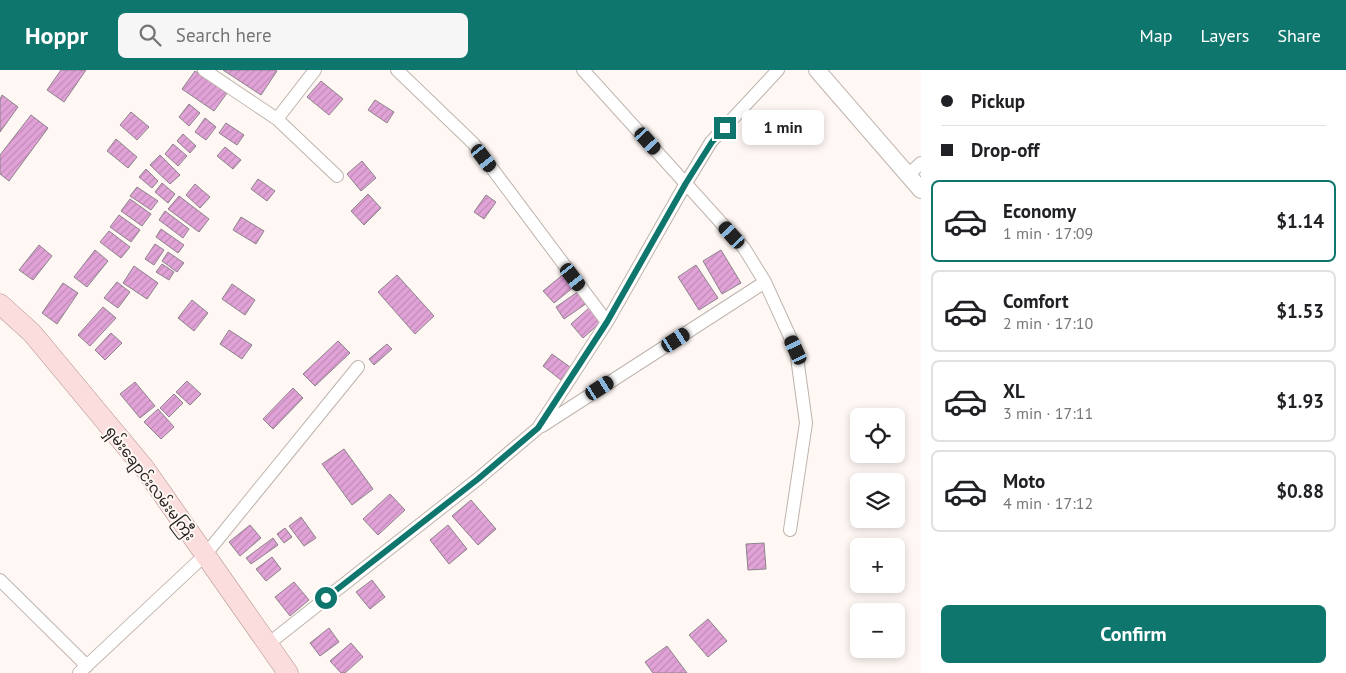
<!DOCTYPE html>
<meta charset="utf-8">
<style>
:root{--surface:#fff;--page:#f6f6f6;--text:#202124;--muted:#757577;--line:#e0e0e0;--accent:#0f766e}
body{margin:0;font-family:"PT Sans","Noto Sans Myanmar",sans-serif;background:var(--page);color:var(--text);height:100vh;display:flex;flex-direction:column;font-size:19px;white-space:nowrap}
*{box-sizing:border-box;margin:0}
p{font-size:16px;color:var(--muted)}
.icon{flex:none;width:28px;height:28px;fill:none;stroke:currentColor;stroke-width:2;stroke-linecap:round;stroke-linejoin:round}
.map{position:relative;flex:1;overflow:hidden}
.sheet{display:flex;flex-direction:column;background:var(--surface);width:425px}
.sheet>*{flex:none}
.hud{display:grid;align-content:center;height:110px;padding:0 20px;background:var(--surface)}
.tools{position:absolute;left:850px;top:338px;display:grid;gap:10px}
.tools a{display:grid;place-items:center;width:55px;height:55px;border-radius:8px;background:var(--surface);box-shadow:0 2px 8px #0003;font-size:25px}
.end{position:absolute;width:22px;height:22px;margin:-11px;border:6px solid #0f766e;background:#fff;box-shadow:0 0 0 2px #fff}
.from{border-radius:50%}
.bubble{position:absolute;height:35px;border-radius:8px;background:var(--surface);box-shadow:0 2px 8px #0003;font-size:16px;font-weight:600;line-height:35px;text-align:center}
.car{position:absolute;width:15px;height:30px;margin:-15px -8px;border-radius:6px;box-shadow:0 0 4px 1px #0007;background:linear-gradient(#222 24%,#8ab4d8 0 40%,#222 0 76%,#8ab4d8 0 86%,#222 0)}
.hud b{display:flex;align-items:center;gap:18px;height:48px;font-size:19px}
.hud b+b{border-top:1px solid var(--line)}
.hud i{width:12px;height:12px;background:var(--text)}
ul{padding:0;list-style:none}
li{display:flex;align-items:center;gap:15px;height:82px;margin:0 10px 8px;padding:0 10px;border:2px solid var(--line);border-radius:8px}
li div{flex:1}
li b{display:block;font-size:19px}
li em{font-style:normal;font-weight:600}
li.current{border-color:var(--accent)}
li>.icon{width:45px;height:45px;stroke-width:1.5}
.button{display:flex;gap:10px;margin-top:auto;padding:10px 20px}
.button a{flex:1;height:58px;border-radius:8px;background:var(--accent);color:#fff;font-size:20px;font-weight:600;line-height:58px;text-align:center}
header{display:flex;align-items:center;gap:30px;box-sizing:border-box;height:70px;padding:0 25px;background:var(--accent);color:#fff}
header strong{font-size:24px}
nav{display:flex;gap:28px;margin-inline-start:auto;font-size:18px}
.search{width:350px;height:45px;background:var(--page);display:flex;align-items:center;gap:12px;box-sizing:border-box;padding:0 18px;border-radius:8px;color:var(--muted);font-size:19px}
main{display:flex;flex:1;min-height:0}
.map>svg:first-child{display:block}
</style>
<header>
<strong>Hoppr</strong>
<div class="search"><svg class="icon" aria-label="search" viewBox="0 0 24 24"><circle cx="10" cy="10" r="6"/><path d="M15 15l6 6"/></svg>Search here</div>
<nav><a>Map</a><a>Layers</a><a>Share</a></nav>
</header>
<main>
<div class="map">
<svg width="921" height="603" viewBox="0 0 921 603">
<defs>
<pattern id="building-hatch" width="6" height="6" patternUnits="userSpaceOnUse" patternTransform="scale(1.25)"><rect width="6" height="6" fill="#e1a2d7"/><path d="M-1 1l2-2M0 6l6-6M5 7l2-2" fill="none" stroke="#c18bb8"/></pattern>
</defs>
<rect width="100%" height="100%" fill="#fef7f3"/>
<path fill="url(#building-hatch)" stroke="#8c838a" d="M61,0H86L64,32L47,20Z
M223,0H275L277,1L261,25Z
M195,1L227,23L214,41L182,19Z
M321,11L343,29L329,45L307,27Z
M2,25L18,37L0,62V29Z
M375,30L394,42L387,53L368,40Z
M189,34L200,43L189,56L179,47Z
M131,42L149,57L137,70L120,55Z
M31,45L48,58L9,111L0,104V85Z
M205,48L216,57L206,70L195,62Z
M226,53L244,65L237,75L219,63Z
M183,64L196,76L190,83L177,71Z
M116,69L137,87L128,98L107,81Z
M173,74L187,86L178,96L165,84Z
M225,77L241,90L233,99L217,86Z
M160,85L180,105L170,114L150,95Z
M362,91L376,108L361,121L347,104Z
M146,99L158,111L152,118L139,107Z
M258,109L275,121L267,131L251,119Z
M162,113L175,124L168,133L155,122Z
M195,114L210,127L200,138L186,125Z
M137,117L158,131L151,140L130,126Z
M368,124L381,138L364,155L351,141Z
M486,125L496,132L484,149L474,142Z
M179,126L209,149L199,162L168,139Z
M130,129L151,144L142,156L121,141Z
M165,141L189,159L183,168L159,150Z
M119,145L140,160L131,172L110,157Z
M241,147L264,161L256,174L233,160Z
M161,159L184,175L178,183L156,167Z
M109,161L130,177L121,188L100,172Z
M155,174L164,180L154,195L145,189Z
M39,175L52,186L33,210L19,200Z
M95,180L108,191L87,217L74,207Z
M721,180L741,213L722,224L703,191Z
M168,182L184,193L177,202L162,191Z
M162,194L174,202L169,210L156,202Z
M696,195L718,228L699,240L678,207Z
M134,196L158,213L147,229L123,213Z
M565,203L575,216L554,233L543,221Z
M397,205L434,246L415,264L378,222Z
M117,212L130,222L118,238L104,228Z
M63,213L78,223L57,254L42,243Z
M232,214L255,230L245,245L222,229Z
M579,221L587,233L564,249L556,237Z
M192,230L208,243L194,261L178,248Z
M103,237L116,248L90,276L78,265Z
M589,238L601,252L583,268L571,254Z
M229,260L252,275L242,289L220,274Z
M111,263L122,273L105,290L95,280Z
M338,271L350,283L315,316L303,304Z
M387,274L392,279L374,295L369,289Z
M552,284L570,297L561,310L543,296Z
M187,311L201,324L190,335L176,322Z
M135,312L155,336L140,348L120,324Z
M293,318L303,328L273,359L263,349Z
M174,324L183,333L169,347L160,338Z
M158,339L174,357L161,369L144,352Z
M344,379L373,419L352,435L322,394Z
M390,424L405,440L378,465L363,449Z
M471,430L496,459L478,475L452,446Z
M301,447L316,468L304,476L289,456Z
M250,455L261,468L240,486L229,472Z
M448,455L467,479L449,494L430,470Z
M285,458L292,467L284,473L277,464Z
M273,468L278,475L251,494L246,488Z
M764,473L766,499L748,500L746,474Z
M272,487L281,499L266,511L256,499Z
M372,510L385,527L370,539L356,522Z
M294,512L309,530L290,546L275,527Z
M708,549L727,571L708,587L689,565Z
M329,558L339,572L320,586L310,573Z
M351,573L363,587L345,603H341L330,591Z
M667,576L687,603H653L645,592Z"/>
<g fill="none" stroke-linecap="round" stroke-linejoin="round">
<defs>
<path id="minor" d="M204,0L277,49L337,106
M397,0L473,73L607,252
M583,0L744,178L765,212L796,280L806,353L790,460
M277,49L315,0
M908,105L921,93
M542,356L765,212
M0,510L87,596
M268,574L478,409L538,358L607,252L686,113L711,72L778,0
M79,603L205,485L358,297"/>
<path id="tertiary" d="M817,0L921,120"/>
<path id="primary" d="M0,234L32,263L145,399L288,603"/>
</defs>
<use href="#minor" stroke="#beb4ad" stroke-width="14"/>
<use href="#tertiary" stroke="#beb4ad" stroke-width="18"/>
<use href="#primary" stroke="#ae8e8b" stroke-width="21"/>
<use href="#minor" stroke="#fff" stroke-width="12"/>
<use href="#tertiary" stroke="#fff" stroke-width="16"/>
<use href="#primary" stroke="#fadddc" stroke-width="20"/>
</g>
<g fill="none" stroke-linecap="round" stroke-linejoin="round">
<path stroke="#0f766e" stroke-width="6" d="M326,528L478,409L538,358L607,252L686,113L712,72L725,58"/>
</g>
<g text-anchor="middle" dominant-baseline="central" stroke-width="4" stroke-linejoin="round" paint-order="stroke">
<g font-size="15" fill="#272321" stroke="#fef7f3">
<text transform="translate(151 413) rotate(53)">ရှမ်းချောင်းလမ်းမကြီး</text>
</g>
</g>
</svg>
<div class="tools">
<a><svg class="icon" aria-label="locate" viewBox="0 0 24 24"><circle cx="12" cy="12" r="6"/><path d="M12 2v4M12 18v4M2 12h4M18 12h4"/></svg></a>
<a><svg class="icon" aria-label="layers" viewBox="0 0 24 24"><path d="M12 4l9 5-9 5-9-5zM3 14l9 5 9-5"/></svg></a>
<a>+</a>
<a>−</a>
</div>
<i class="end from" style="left:326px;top:528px"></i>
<i class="end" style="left:725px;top:58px"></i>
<div class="bubble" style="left:742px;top:40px;width:82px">1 min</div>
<i class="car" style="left:648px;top:71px;rotate:138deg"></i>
<i class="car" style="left:484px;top:88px;rotate:143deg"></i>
<i class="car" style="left:732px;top:165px;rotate:318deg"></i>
<i class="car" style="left:573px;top:207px;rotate:143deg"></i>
<i class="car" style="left:676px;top:270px;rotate:57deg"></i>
<i class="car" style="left:796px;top:280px;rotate:335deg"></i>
<i class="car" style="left:600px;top:318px;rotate:57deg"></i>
</div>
<section class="sheet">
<div class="hud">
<b><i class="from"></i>Pickup</b>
<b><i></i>Drop-off</b>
</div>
<ul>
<li class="current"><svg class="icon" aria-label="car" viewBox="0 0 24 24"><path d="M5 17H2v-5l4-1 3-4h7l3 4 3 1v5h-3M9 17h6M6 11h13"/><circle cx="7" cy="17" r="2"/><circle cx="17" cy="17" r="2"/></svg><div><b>Economy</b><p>1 min · 17:09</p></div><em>$1.14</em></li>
<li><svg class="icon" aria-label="car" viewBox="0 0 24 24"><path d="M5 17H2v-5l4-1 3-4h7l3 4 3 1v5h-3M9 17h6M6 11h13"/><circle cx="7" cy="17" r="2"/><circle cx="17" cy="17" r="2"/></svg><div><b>Comfort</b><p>2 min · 17:10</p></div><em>$1.53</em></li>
<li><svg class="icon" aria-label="car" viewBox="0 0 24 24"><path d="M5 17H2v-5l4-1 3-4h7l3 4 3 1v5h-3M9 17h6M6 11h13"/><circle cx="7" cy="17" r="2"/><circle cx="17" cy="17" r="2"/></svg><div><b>XL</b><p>3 min · 17:11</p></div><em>$1.93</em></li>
<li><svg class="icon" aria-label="car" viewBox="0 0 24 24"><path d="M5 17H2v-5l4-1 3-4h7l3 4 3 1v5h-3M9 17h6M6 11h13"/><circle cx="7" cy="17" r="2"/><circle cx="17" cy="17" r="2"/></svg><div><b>Moto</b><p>4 min · 17:12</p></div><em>$0.88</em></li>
</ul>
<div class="button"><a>Confirm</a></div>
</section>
</main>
